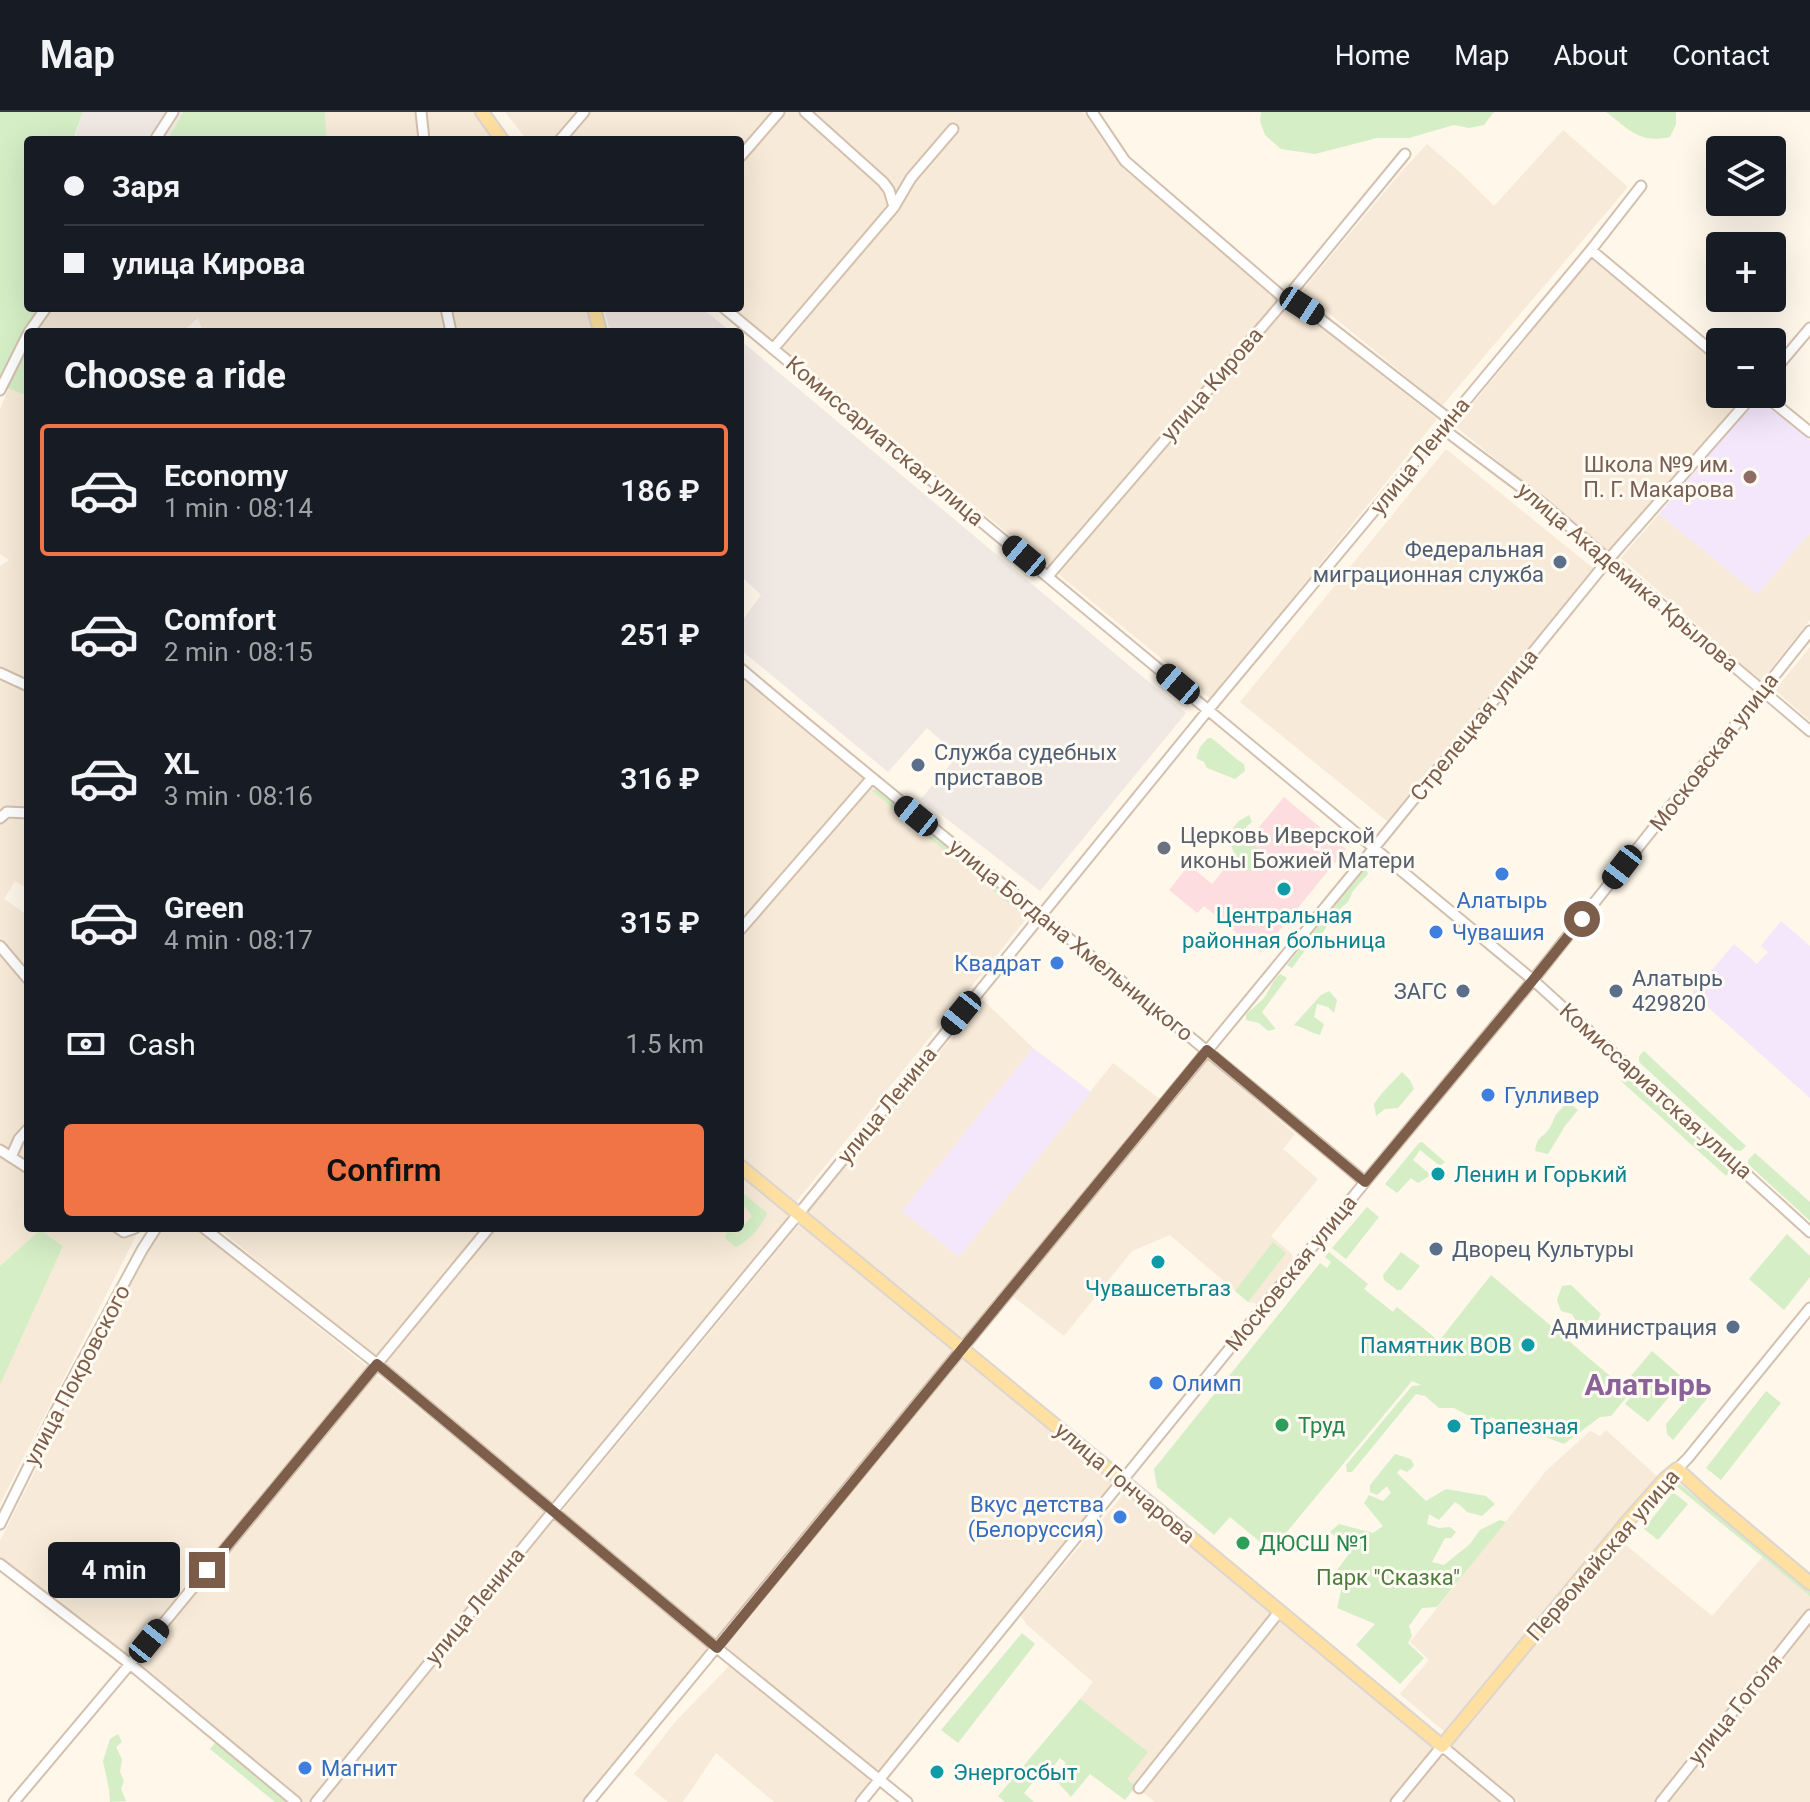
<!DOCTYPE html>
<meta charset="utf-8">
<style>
:root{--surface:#171b24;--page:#20242c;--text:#f1f3f6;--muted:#9ea1a6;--line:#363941;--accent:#f17447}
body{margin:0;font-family:Roboto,sans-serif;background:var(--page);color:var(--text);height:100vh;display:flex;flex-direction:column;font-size:30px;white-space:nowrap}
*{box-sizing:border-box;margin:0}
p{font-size:26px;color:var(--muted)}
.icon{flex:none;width:44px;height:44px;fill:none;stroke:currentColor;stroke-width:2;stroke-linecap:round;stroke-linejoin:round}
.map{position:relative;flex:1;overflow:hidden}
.side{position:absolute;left:24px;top:216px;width:720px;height:904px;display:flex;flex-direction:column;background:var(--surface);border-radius:8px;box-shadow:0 8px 32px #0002}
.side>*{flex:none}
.guide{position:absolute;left:24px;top:24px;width:720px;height:176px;border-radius:8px;box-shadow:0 8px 32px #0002;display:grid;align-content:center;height:176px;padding:0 40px;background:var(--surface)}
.controls{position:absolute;left:1706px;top:24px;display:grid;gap:16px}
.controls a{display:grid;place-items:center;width:80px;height:80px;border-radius:8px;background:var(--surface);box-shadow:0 8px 32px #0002;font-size:40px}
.end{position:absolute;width:36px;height:36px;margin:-18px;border:10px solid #7d5e4a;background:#fff;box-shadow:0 0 0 4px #fff}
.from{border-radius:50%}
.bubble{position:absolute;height:56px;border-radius:8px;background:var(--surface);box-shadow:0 8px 32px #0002;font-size:26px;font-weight:600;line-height:56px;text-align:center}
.car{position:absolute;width:24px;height:48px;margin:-24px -12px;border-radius:10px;box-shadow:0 0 6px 2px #0007;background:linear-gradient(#222 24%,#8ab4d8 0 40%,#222 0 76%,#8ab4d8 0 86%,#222 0)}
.guide b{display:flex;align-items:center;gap:28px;height:76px;font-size:30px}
.guide b+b{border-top:2px solid var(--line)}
.guide i{width:20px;height:20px;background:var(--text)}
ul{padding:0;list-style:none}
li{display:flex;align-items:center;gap:24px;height:132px;margin:0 16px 12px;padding:0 24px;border:4px solid transparent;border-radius:8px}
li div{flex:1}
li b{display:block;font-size:30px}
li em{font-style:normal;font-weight:600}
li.on{border-color:var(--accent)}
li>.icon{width:72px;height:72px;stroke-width:1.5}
h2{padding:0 40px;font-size:36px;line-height:96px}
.pay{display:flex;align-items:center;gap:20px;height:88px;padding:0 40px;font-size:30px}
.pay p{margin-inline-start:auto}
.action{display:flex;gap:16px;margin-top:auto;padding:16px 40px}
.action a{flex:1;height:92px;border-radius:8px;background:var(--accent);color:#111;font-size:32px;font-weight:600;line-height:92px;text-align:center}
header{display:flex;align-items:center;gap:48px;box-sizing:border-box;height:112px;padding:0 40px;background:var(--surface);border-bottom:2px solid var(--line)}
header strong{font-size:38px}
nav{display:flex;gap:44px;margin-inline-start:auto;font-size:28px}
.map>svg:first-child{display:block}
</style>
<header>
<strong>Map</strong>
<nav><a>Home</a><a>Map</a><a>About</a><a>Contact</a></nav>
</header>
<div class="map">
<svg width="1810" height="1690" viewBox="0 0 1810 1690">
<rect width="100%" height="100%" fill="#fef7ea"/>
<path fill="#f7ead8" d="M325,0H478L496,28H327Z
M505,0H1083L1122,56L1261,169L1437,307L1211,587L732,196H740V28H527Z
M1563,18L1628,75L1442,294L1302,179L1402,59L1427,32L1463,63L1494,94Z
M1591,147L1720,252V282H1747L1608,439L1455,314Z
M54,196H586L592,220H203L198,206L182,220H32L30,206L53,199Z
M9,276L28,284V777L15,769L4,787L26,802L28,807V1116H140L0,1392V1273L63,1134L40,1118L0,1154V454L9,448L0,442V297Z
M1446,337L1593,456L1387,709L1240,590Z
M1659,402L1757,481L1810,421V508L1761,569L1621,446Z
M1810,535V609L1775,578Z
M740,560L878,678L1017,792L1027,806L796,1090H792L740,1049Z
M983,888L1033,936L903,1099L959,1144L1113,951L1161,988L961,1229L807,1101Z
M1207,946L1295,1022L1283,1037L1318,1067L1271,1124L1292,1142L1293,1148L1258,1192L1248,1190L1170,1123L1132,1139L1064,1224L1011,1183Z
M740,1061L787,1099V1105L556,1391L550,1392L218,1116H740Z
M805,1113L1113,1367V1374L881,1657L872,1656L563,1402L564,1397L798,1114Z
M162,1116H196L544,1398V1404L309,1690H303L224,1624L0,1448V1429L143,1143Z
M1606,1318L1659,1366L1446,1621L1400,1582L1429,1548L1410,1530L1546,1359L1590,1319L1600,1324Z
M1123,1383H1134L1433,1631V1638L1390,1690H1155L1126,1667L1147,1640L1080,1587L1093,1570L1027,1513L1021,1504Z
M552,1409H558L709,1535V1541L584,1690H324Z
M1620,1428L1712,1504L1765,1442L1810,1479V1498L1655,1690H1518L1450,1633Z
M1810,1509V1690H1666Z
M730,1553L868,1663L869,1672L855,1690H774L716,1641L683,1690H668L634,1662L676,1609Z
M1440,1645L1450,1646L1503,1690H1404Z"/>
<path fill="#f0e9e3" d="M83,0H183L167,28H74Z
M604,196H702L731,220H610Z
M740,228L1186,601L1040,779L921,687L958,643L927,616L888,660L740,537V512L761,483L740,463Z"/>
<path fill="#f4e6fb" d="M1759,284L1810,328V421L1757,482L1659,402Z
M1781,809L1810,834V986L1692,881L1734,832L1757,852L1768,840L1761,834Z
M1033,936L1091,980L959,1145L902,1099Z"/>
<path fill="#fddddf" d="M1284,685L1346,737L1261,841L1204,794L1197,801L1169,778L1189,753L1212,772Z"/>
<path fill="#d5eec6" d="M0,0H83L73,28H28V196H54L53,199L30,206L32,220H28V284L0,273Z
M183,0H325L327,28H167Z
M1261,0H1494L1484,13L1469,16L1454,13L1409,26H1377L1315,42L1281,37L1265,23L1260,9Z
M1606,0H1676V12L1670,25C1639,32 1629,17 1606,0Z
M1208,626H1211C1223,634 1232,645 1244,652L1245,659L1235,667L1207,656L1204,650L1196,646L1200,635Z
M871,678H878L1017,792V798Z
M1249,703L1252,710L1246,715L1243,726L1256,735L1266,748L1263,756L1257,759L1249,758L1234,741L1231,733L1236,722L1232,717L1239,709Z
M1366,755L1368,762L1353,779L1348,790L1334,802L1321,824L1310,832L1292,856L1287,853Z
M1280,862L1287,866L1262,900L1276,917L1268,919L1259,911L1246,908V902C1252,897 1258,892 1263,887C1270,878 1271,870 1280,862Z
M1329,879L1337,888L1334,901L1328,895L1317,892L1314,905L1324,912L1320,923C1310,921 1304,915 1294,913L1321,883Z
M1644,939L1746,1034L1741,1039L1735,1038L1639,950V944Z
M1402,960L1410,968L1414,977L1398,996L1385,997L1376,1004L1374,992L1382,981Z
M1628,962L1677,1006V1011L1722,1052L1726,1051L1731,1059L1726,1064L1621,969Z
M1562,984L1578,998L1565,1014L1548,1042L1535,1039C1538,1022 1541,1028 1549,1017C1555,1008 1552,1005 1563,995Z
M1422,1030L1445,1050L1440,1054L1420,1038L1413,1048L1431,1063L1418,1071L1411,1066L1397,1081L1385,1072L1419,1031Z
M1755,1041L1810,1090V1109L1748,1052V1048Z
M742,1080L767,1101C762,1114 749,1130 735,1135L725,1126L727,1120L737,1121L752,1104L741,1090Z
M1367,1095L1379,1105L1346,1147L1332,1136Z
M40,1118L63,1134L0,1273V1154Z
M1787,1122L1810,1144V1165L1784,1198L1749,1167Z
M1273,1130L1286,1141L1248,1190L1235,1179Z
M1329,1140L1368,1172L1364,1177L1393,1200L1397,1195L1439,1229L1491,1163L1630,1281L1611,1304L1600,1305L1564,1332L1524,1317V1315L1508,1308L1506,1311L1490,1305V1309L1481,1310L1454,1296H1439L1425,1284L1416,1282L1352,1360H1347L1346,1353L1412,1274L1421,1273L1412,1269L1271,1439L1230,1405L1214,1423L1157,1375L1154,1357L1320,1151L1327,1156L1331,1150L1325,1145Z
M1401,1140L1420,1154L1401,1178H1397L1384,1168L1383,1163Z
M1571,1173L1601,1202L1595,1213L1584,1214L1578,1212L1572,1202L1561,1199L1557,1188L1562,1174Z
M1652,1239L1684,1267L1648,1310L1625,1292L1634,1280L1625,1271Z
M1705,1278L1710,1283L1673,1328L1667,1322L1666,1312L1693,1280Z
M1766,1279L1781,1291L1721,1368L1706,1356Z
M1395,1342L1411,1347L1414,1354L1407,1360L1400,1357L1397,1361L1426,1389L1446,1377L1486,1384L1495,1392L1482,1404L1467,1400L1461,1394L1455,1390L1439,1408L1429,1402L1427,1412L1439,1416L1450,1415L1456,1420L1451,1426H1445L1432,1450L1444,1453L1470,1432L1480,1418L1500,1408L1506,1410L1437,1495L1422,1496L1409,1514L1412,1524L1408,1531L1424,1546L1400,1572L1356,1533L1375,1512L1337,1496L1342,1475L1332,1465L1351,1439L1330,1420L1339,1412L1373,1421L1383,1414L1364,1391L1369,1383L1383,1389L1391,1381L1387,1374L1377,1383L1370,1380V1373Z
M1680,1372L1810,1479V1484L1676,1374Z
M1673,1380L1688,1392L1658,1428L1644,1417Z
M1022,1521L1035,1532L958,1631L941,1618Z
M1080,1587L1148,1640L1127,1667L1136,1674L1125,1688L1090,1662L1071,1685L1054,1666L1066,1651L1060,1646L1050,1659L1045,1656L1024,1681L1034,1690H1005L998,1684Z
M118,1622L122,1630L116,1635L122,1647L120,1660L124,1669L121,1677L126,1689L110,1690L109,1677L103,1649L110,1627Z
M215,1631L283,1686L285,1690H275L210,1637Z"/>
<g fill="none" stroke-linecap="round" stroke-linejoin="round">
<defs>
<path id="minor" d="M421,0L424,28
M805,0L883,70L889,78L894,95
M1092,0L1125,49L1285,187L1302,194L1319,206L1449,307
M155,28L173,0
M560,28L584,0
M740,45L779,0
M1591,138L1720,246
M446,196L451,220
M724,196L1533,868L1810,1120
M29,220L46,196
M773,237L894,95L911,66L953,17
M1772,261L1810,216
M0,278L28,222
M1763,282L1810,320
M1442,316L1542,391L1810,619
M1048,464L1280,194L1405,42
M740,556C946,730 1159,896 1365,1070
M0,561L28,574
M0,706L7,700L28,701
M740,818L871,667
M0,834L28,867
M0,1038L28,1056
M11,1045L19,1027L28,1017
M118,1116L124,1120L135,1116
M204,1116L377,1252L717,1536L907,1690
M1677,1357L1688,1346L1810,1196
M0,1412L64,1283L142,1138L156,1116
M0,1452L130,1552L296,1690
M1139,1676L1279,1500
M14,1690L130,1552L489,1116
M316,1690L553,1399L805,1094L1209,597L1591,138L1641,74
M589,1690L1374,736L1608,448L1754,282
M861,1690L1365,1070L1533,868L1810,519
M1396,1690L1442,1634L1509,1690
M1661,1690L1810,1503"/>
<path id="major" d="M482,0L502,28
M594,196L600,220
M740,1054L1123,1369L1442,1634L1627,1410L1665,1367L1677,1357L1710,1387L1810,1471"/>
</defs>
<use href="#minor" stroke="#d3c0ae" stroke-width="13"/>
<use href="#major" stroke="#ddd5d0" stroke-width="16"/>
<use href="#minor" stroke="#fff" stroke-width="9"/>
<use href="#major" stroke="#ffe0a0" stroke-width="12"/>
</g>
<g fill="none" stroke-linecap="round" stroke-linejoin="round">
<path stroke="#7d5e4a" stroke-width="10" d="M207,1458L377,1252L717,1536L1207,938L1365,1070L1533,868L1582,807"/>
</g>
<circle fill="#8d6e63" stroke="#fffbf2" stroke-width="3" cx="1750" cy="365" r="8"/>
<g fill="#5c6f8a" stroke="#fffbf2" stroke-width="3">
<circle cx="1560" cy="450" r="8"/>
<circle cx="918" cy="653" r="8"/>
<circle cx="1463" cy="879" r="8"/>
<circle cx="1616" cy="879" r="8"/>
<circle cx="1436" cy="1137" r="8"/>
<circle cx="1733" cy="1215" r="8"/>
</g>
<circle fill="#6b7280" stroke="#fffbf2" stroke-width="3" cx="1164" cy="736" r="8"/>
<g fill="#3f7fe0" stroke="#fffbf2" stroke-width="3">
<circle cx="1502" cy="762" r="8"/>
<circle cx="1436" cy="820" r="8"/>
<circle cx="1057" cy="851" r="8"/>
<circle cx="1488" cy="983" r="8"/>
<circle cx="1156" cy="1271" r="8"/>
<circle cx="1120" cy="1405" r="8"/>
<circle cx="305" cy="1656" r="8"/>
</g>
<g fill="#0f9aa8" stroke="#fffbf2" stroke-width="3">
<circle cx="1284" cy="777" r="8"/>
<circle cx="1438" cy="1062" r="8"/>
<circle cx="1158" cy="1150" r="8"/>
<circle cx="1528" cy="1233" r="8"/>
<circle cx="1454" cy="1314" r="8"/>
<circle cx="937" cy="1660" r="8"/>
</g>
<g fill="#2e9e5b" stroke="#fffbf2" stroke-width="3">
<circle cx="1282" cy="1313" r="8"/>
<circle cx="1243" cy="1431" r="8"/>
</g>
<g text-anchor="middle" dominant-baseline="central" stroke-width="6" stroke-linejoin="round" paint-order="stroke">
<g font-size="22" fill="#7d5e4a" stroke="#fffbf2">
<text transform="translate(1212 272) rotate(-49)">улица Кирова</text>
<text transform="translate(885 329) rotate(40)">Комиссариатская улица</text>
<text transform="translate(1420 344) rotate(-51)">улица Ленина</text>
<text transform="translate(1628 465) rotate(40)">улица Академика Крылова</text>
<text transform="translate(1474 613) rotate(-51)">Стрелецкая улица</text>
<text transform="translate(1714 640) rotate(-52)">Московская улица</text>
<text transform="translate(1071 828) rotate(39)">улица Богдана Хмельницкого</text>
<text transform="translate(1656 979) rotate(42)">Комиссариатская улица</text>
<text transform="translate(887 993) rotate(-51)">улица Ленина</text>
<text transform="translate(1291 1161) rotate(-51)">Московская улица</text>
<text transform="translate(77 1263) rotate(-62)">улица Покровского</text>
<text transform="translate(1125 1371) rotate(40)">улица Гончарова</text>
<text transform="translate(1603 1443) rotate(-49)">Первомайская улица</text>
<text transform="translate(475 1494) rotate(-51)">улица Ленина</text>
<text transform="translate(1735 1597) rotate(-51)">улица Гоголя</text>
</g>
<g font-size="22" fill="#785e54" stroke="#fffbf2" text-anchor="end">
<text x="1734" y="352">Школа №9 им.<tspan x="1734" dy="25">П. Г. Макарова</tspan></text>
</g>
<g font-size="22" fill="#4e5e75" stroke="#fffbf2" text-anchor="end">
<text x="1544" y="437">Федеральная<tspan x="1544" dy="25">миграционная служба</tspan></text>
<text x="934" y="640" text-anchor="start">Служба судебных<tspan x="934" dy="25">приставов</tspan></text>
<text x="1632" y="866" text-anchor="start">Алатырь<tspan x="1632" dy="25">429820</tspan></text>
<text x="1447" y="879">ЗАГС</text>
<text x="1452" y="1137" text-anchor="start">Дворец Культуры</text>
<text x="1717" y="1215">Администрация</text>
</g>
<g font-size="22" fill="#5b616d" stroke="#fffbf2" text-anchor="start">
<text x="1180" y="723">Церковь Иверской<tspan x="1180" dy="25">иконы Божией Матери</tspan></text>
</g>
<g font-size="22" fill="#366cbe" stroke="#fffbf2" text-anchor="start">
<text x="1502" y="788" text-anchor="middle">Алатырь</text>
<text x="1452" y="820">Чувашия</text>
<text x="1041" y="851" text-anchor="end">Квадрат</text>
<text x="1504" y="983">Гулливер</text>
<text x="1172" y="1271">Олимп</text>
<text x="1104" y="1392" text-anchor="end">Вкус детства<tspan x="1104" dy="25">(Белоруссия)</tspan></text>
<text x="321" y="1656">Магнит</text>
</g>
<g font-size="22" fill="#0d838f" stroke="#fffbf2" text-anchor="start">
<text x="1284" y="803" text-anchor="middle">Центральная<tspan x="1284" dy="25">районная больница</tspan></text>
<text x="1454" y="1062">Ленин и Горький</text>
<text x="1158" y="1176" text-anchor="middle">Чувашсетьгаз</text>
<text x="1512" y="1233" text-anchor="end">Памятник ВОВ</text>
<text x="1470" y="1314">Трапезная</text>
<text x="953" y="1660">Энергосбыт</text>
</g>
<g font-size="22" fill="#27864d" stroke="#fffbf2" text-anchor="start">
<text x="1298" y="1313">Труд</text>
<text x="1259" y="1431">ДЮСШ №1</text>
</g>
<g font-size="22" fill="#4d7d3d" stroke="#fffbf2">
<text x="1388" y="1465">Парк "Сказка"</text>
</g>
<g font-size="30" font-weight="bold" fill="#896298" stroke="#fffbf2">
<text x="1648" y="1272">Алатырь</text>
</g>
</g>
</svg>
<div class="controls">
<a><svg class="icon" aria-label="layers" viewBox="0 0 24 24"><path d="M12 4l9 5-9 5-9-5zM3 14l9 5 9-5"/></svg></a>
<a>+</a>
<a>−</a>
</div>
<i class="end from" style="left:1582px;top:807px"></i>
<i class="end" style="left:207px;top:1458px"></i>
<div class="bubble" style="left:48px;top:1430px;width:132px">4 min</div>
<i class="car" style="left:1302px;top:194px;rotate:123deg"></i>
<i class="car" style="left:1024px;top:444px;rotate:310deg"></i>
<i class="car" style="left:1178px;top:572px;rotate:310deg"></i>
<i class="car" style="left:916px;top:704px;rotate:309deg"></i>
<i class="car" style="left:1622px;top:755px;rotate:218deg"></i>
<i class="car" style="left:961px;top:901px;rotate:219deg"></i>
<i class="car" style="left:149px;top:1529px;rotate:39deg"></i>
<div class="guide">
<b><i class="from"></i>Заря</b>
<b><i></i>улица Кирова</b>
</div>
<section class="side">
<h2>Choose a ride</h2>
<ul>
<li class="on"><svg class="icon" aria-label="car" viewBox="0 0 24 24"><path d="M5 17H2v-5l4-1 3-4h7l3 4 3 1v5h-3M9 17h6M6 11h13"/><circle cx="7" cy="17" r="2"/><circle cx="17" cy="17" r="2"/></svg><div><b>Economy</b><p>1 min · 08:14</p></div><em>186 ₽</em></li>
<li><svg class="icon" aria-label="car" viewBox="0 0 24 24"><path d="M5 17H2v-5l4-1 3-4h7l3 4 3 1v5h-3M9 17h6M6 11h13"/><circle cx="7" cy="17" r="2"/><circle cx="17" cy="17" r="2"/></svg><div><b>Comfort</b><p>2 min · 08:15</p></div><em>251 ₽</em></li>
<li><svg class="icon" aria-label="car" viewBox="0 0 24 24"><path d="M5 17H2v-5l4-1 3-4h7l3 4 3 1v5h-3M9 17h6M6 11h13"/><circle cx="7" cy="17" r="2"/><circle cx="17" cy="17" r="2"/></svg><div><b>XL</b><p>3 min · 08:16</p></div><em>316 ₽</em></li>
<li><svg class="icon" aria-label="car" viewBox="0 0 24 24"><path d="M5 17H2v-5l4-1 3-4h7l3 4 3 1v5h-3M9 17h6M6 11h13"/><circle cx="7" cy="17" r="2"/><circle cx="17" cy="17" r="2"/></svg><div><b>Green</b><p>4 min · 08:17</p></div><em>315 ₽</em></li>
</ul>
<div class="pay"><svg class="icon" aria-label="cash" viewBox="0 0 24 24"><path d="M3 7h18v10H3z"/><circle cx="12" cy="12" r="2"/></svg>Cash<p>1.5 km</p></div>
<div class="action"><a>Confirm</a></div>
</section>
</div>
